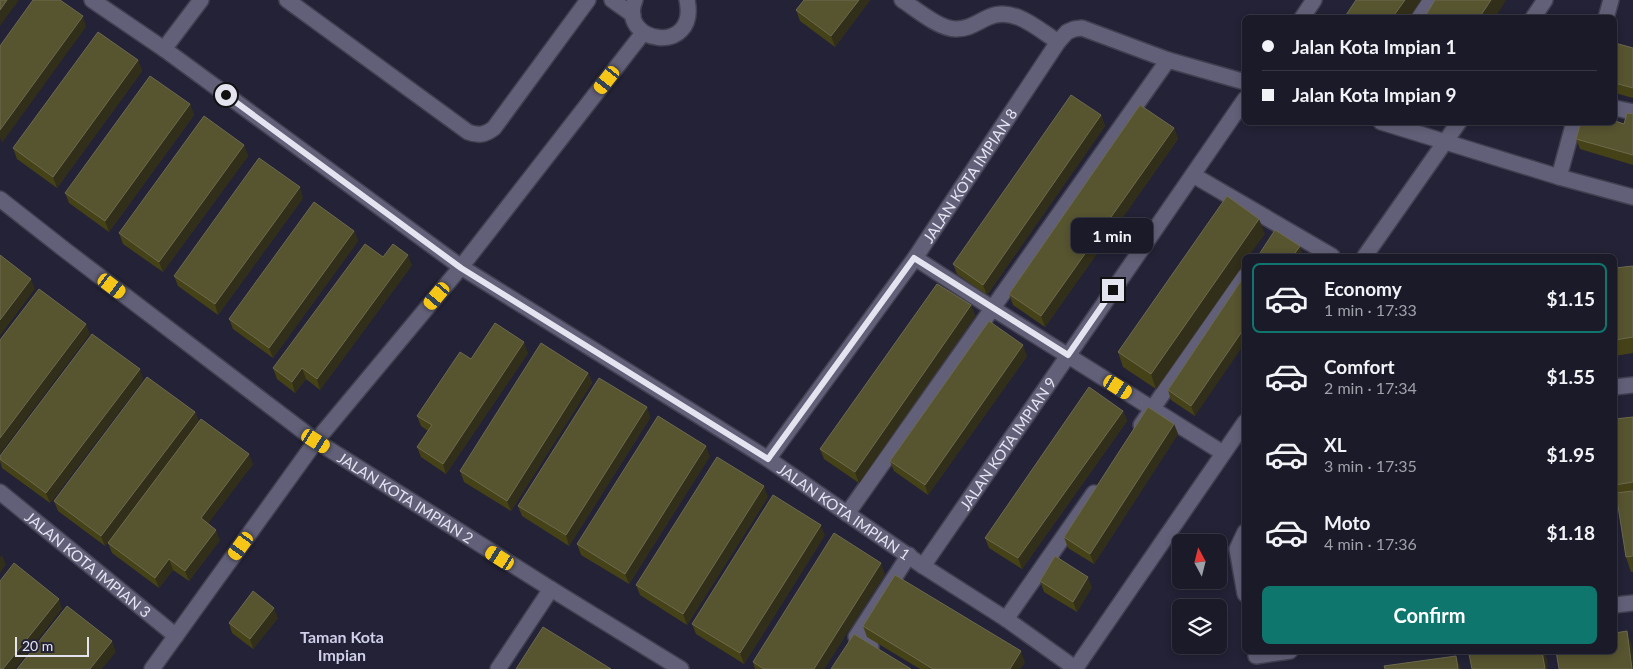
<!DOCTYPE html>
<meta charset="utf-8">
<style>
:root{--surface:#1a1a28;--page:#232330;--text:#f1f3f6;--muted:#9fa1a8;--line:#383845;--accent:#0f766e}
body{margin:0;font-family:Lato,sans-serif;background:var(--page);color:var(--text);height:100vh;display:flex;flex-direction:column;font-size:19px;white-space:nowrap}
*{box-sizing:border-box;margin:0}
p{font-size:16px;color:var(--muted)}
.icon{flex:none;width:28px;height:28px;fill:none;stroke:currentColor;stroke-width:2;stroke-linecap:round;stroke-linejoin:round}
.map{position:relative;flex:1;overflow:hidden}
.panel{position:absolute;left:1242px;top:254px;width:375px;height:400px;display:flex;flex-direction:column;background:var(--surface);border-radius:8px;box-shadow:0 2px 8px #0003,0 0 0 1px var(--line)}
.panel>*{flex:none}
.guide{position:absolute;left:1242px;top:15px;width:375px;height:110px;border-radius:8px;box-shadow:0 2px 8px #0003,0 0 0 1px var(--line);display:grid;align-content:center;height:110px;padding:0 20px;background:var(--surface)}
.needle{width:32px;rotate:353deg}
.tools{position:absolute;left:1172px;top:534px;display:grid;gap:10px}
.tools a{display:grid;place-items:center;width:55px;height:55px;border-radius:8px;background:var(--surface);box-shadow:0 2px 8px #0003,0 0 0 1px var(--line);font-size:25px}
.scale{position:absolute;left:15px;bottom:12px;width:74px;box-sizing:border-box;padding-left:5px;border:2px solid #e4e4f1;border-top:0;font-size:14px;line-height:18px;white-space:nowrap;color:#e4e4f1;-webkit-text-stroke:4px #232236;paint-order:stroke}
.end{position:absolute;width:22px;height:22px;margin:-11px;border:6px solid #e4e4f1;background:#111;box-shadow:0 0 0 2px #111}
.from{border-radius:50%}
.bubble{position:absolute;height:35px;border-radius:8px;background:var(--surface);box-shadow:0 2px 8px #0003,0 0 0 1px var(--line);font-size:16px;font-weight:700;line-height:35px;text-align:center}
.car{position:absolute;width:15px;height:30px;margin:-15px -8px;border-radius:6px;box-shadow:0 0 4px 1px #0007;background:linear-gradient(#f5c518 24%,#345 0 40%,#f5c518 0 76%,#345 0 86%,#f5c518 0)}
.guide b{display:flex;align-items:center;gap:18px;height:48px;font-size:19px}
.guide b+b{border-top:1px solid var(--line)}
.guide i{width:12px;height:12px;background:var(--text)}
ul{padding:9px 0 0;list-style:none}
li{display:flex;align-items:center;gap:15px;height:70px;margin:0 10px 8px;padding:0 10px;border:2px solid transparent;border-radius:8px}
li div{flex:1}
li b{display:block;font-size:19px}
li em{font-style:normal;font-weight:700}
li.selected{border-color:var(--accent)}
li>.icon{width:45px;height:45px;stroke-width:1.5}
.cta{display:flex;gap:10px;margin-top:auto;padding:10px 20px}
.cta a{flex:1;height:58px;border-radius:8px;background:var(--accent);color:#fff;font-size:20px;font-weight:700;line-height:58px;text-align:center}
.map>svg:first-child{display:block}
</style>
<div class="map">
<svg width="1633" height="669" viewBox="0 0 1633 669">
<rect width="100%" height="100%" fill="#232236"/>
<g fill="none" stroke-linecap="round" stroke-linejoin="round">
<defs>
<g id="minor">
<path id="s1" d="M92,0L164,49L461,267L768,459L923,566L1006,619L1075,668"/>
<path d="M287,0L468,132C478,136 485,135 494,128L588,0"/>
<path d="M612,0L633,15"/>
<path d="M635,0C617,44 699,56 687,0"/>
<path d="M902,0C916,9 939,29 956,29C970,29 977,22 989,17C1014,6 1038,29 1058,42"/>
<path d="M1302,18L1314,0"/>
<path d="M1419,18L1431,0"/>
<path d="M1533,18L1545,0"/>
<path d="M1606,18L1611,0"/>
<path d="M164,49L201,0"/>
<path d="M1615,108L1633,112"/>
<path d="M1381,122L1559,177L1633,197"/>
<path d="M1193,175L1332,256"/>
<path d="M1559,177L1574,122"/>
<path id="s2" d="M0,199L65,250L316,441L551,589L681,669"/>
<path d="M1365,256L1459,122"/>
<path d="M915,258L992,308L1223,453"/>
<path d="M1615,387L1633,385"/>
<path d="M1141,425L1245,276"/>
<path id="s3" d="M768,459L915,258L1058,42L1067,32L1074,29L1082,28L1168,60L1245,82"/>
<path id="s4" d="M0,492L176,636"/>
<path d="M847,514L1168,60"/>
<path d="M1245,532L1237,549L1245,594"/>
<path id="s5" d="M923,566L1245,99"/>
<path d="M1615,605L1633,603"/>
<path d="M1006,619L1094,493"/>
<path d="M871,647L856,637L909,555"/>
<path d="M1256,656L1290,651"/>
<path d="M152,669L316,441L461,267L643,33"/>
<path d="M498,669L551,589"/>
<path d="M1075,669L1245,422"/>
</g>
</defs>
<use href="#minor" stroke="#413f50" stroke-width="18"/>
<use href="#minor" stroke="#616078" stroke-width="15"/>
</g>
<path fill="#464218" d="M870,0L835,47L800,21L796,10Z
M1615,43L1633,48V98L1615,93Z
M138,60L142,71L57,188L17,159L13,148Z
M190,104L194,115L109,232L69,203L65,193Z
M1615,111L1618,120V122L1624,124L1633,114V165L1580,149L1576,139L1615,122Z
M1101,115L1105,126L987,295L957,274L953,264Z
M1174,128L1178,139L1045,327L1013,305L1009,294Z
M244,145L248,156L163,272L123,244L119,233Z
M303,198L218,315L178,286L174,276Z
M354,231L358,241L273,358L233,329L229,319Z
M1265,234L1245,256V262L1156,389L1123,367L1118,352Z
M383,257L412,265L320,390L306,379L295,393L277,379L273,368Z
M1633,266V353L1615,356V268Z
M1245,275L1195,416L1171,400L1168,390Z
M971,305L975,316L859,483L824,459L820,449Z
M528,353L446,474L421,457L417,447L428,431L421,426L417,416L471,359Z
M1027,356L928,495L894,471L890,461Z
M588,373L592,383L511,511L464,482L460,471Z
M143,380L50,503L2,468L0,461V456Z
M647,407L650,418L569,546L522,516L518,506Z
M1123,411L1127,421L1022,569L989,548L985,538Z
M195,412L199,422L253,464L208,523L220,540L189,581L173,570L159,588L112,553L108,543L135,507L105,546L58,511L54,501Z
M1633,417V572H1631L1626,557L1618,493L1615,485Z
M1174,424L1178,434L1094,564L1068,548L1064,537Z
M710,456L629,584L581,555L577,544Z
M768,497L687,625L640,595L636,585Z
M825,535L744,664L696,634L692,624Z
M885,574L824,669H755L753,662Z
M1040,581L1092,587L1077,612L1044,592Z
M278,618L253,649L232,633L229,623Z
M863,626L1025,662L1020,669H920L867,637Z"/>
<path fill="#312e1a" d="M7,0H19L0,26V10Z
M859,0H870L835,47L831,36Z
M1405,0H1421L1409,18H1392Z
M1491,0H1506L1495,18H1479Z
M83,16L86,27L2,143L0,138V130Z
M138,60L142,71L57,188L53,177Z
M190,104L194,115L109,232L105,221Z
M1615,111L1618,120L1616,131L1615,122Z
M1101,115L1105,126L987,295L983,285Z
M1174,128L1178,139L1045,327L1041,316Z
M244,145L248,156L163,272L159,262Z
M300,187L303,198L218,315L215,304Z
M1259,219L1265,234L1249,256H1245V262L1156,389L1151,374Z
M354,231L358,241L273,358L269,348Z
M1300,246L1303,256H1293Z
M408,255L412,265L320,390L317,379Z
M31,279L35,289L0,336V320Z
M971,305L975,316L859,483L855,472Z
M86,324L90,334L0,454V438Z
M1245,327V343L1195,416L1191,406Z
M524,342L528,353L446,474L443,464Z
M1023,345L1027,356L928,495L925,485Z
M302,368L306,379L295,393L292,382Z
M140,369L143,380L50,503L46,493Z
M588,373L592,383L511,511L507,501Z
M647,407L650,418L569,546L566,535Z
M1123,411L1127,421L1022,569L1018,558Z
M195,412L199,423L105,546L101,536Z
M1174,424L1178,434L1094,564L1090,554Z
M706,446L710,456L629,584L625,574Z
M249,454L253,464L205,528L201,518Z
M764,486L768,497L687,625L683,614Z
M821,525L825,535L744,664L740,653Z
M216,530L220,540L189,581L185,571Z
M2,555L6,565L0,573V557Z
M169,559L173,570L159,588L155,578Z
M881,563L885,574L824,669H814Z
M1088,577L1092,587L1077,612L1073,602Z
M59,599L62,609L15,669H3Z
M274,608L278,618L253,649L250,639Z
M1627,631L1632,646L1633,652V669H1632Z
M112,641L116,652L102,669H90Z
M1021,651L1025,662L1020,669H1010Z
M1542,651H1544L1547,659L1548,669H1545Z
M1456,656L1461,669H1458Z"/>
<path fill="#575430" stroke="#6d6a4e" d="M0,0H7L0,10Z
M33,0H60L83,16L0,130V46Z
M804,0H859L831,36L796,10Z
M1356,0H1405L1392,18H1344Z
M1435,0H1491L1479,18H1424Z
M98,32L138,60L53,177L13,148Z
M1615,43L1633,48V88L1615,83Z
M150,76L190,104L105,221L65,193Z
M1071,95L1101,115L983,285L953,264Z
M1140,105L1174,128L1041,316L1009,294Z
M1627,113L1633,114V155L1576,139L1581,122H1615V121L1624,124Z
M204,116L244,145L159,262L119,233Z
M259,158L300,187L215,304L174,276Z
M1227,196L1259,219L1151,374L1118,352Z
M314,202L354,231L269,348L229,319Z
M1275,230L1300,246L1293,256H1258Z
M365,244L383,257L393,244L408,255L317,379L302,368L292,382L273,368Z
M0,255L31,279L0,320Z
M1633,266V337L1615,340V268Z
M1245,275V327L1191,406L1168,390Z
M937,284L971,305L855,472L820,449Z
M39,289L86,324L0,438V340Z
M989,321L1023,345L925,485L890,461Z
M495,323L524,342L443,464L417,447L432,425L417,416L460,352L471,359Z
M92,334L140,369L46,493L0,459V456Z
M541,343L588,373L507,501L460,471Z
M147,377L195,412L101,536L54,501Z
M599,378L647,407L566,535L518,506Z
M1089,387L1123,411L1018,558L985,538Z
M1148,407L1174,424L1090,554L1064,537Z
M658,416L706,446L625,574L577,544Z
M1633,417V482L1615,485V419Z
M201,419L249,454L201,518L216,530L185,571L169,559L155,578L108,543Z
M717,457L764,486L683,614L636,585Z
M1633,491V556L1626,557L1616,493Z
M773,495L821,525L740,653L692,624Z
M834,533L881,563L814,669H764L753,662Z
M1055,556L1088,577L1073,602L1040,581Z
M14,563L59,599L3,669H0V581Z
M895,575L1021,651L1010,669H933L863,626Z
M253,591L274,608L250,639L229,623Z
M67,606L112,641L90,669H17Z
M543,627L611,669H516Z
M1627,631L1632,669H1559L1556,651H1615V633Z
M854,634L911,669H831Z
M1489,651H1542L1545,669H1472L1469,654Z
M1456,656L1458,669H1385L1384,666Z"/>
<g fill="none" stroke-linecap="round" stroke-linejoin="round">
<path stroke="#e4e4f1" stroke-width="6" d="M226,95L461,268L768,459L914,258L1068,355L1113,290"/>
</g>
<g text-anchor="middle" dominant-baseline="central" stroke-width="4.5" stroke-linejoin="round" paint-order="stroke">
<g font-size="15" fill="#e4e4f1" stroke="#232236">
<text stroke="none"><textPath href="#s3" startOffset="348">JALAN KOTA IMPIAN 8</textPath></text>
<text stroke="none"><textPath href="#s5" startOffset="149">JALAN KOTA IMPIAN 9</textPath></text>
<text stroke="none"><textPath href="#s2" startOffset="504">JALAN KOTA IMPIAN 2</textPath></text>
<text stroke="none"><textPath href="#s1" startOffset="910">JALAN KOTA IMPIAN 1</textPath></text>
<text stroke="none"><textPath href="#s4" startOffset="114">JALAN KOTA IMPIAN 3</textPath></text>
</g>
<g font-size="16" font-weight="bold" fill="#d0cfea" stroke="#232236">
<text x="342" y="636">Taman Kota<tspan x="342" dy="18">Impian</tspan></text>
</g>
</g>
</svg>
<div class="tools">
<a><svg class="needle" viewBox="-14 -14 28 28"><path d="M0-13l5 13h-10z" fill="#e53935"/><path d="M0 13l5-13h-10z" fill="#9fa1a8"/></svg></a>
<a><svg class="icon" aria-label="layers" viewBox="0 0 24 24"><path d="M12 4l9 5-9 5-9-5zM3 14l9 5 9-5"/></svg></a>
</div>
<div class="scale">20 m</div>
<i class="end from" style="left:226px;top:95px"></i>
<i class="end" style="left:1113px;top:290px"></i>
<div class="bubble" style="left:1071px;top:218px;width:82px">1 min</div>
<i class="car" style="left:607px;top:80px;rotate:218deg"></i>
<i class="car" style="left:112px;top:286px;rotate:127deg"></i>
<i class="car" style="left:437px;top:296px;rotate:220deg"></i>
<i class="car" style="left:1118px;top:387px;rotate:122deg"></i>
<i class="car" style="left:316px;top:441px;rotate:122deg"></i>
<i class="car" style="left:241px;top:546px;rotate:216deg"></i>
<i class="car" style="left:500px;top:558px;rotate:302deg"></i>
<div class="guide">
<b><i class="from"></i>Jalan Kota Impian 1</b>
<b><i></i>Jalan Kota Impian 9</b>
</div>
<section class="panel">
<ul>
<li class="selected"><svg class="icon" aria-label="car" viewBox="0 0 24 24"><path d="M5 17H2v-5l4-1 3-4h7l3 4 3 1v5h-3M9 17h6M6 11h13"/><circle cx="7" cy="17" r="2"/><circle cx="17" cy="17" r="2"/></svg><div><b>Economy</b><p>1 min · 17:33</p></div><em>$1.15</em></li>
<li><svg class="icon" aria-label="car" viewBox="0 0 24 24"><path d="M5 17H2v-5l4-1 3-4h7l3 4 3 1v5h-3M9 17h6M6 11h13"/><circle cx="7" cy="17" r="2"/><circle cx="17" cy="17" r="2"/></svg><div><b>Comfort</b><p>2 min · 17:34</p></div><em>$1.55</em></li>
<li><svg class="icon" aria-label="car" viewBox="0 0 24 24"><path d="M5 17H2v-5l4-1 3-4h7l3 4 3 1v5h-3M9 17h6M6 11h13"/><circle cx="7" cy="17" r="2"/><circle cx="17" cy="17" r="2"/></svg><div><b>XL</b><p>3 min · 17:35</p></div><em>$1.95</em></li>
<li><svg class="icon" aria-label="car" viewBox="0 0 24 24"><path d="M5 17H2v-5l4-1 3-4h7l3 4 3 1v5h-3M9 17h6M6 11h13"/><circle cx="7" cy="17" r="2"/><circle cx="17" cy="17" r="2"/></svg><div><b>Moto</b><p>4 min · 17:36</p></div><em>$1.18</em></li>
</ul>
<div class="cta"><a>Confirm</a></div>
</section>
</div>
